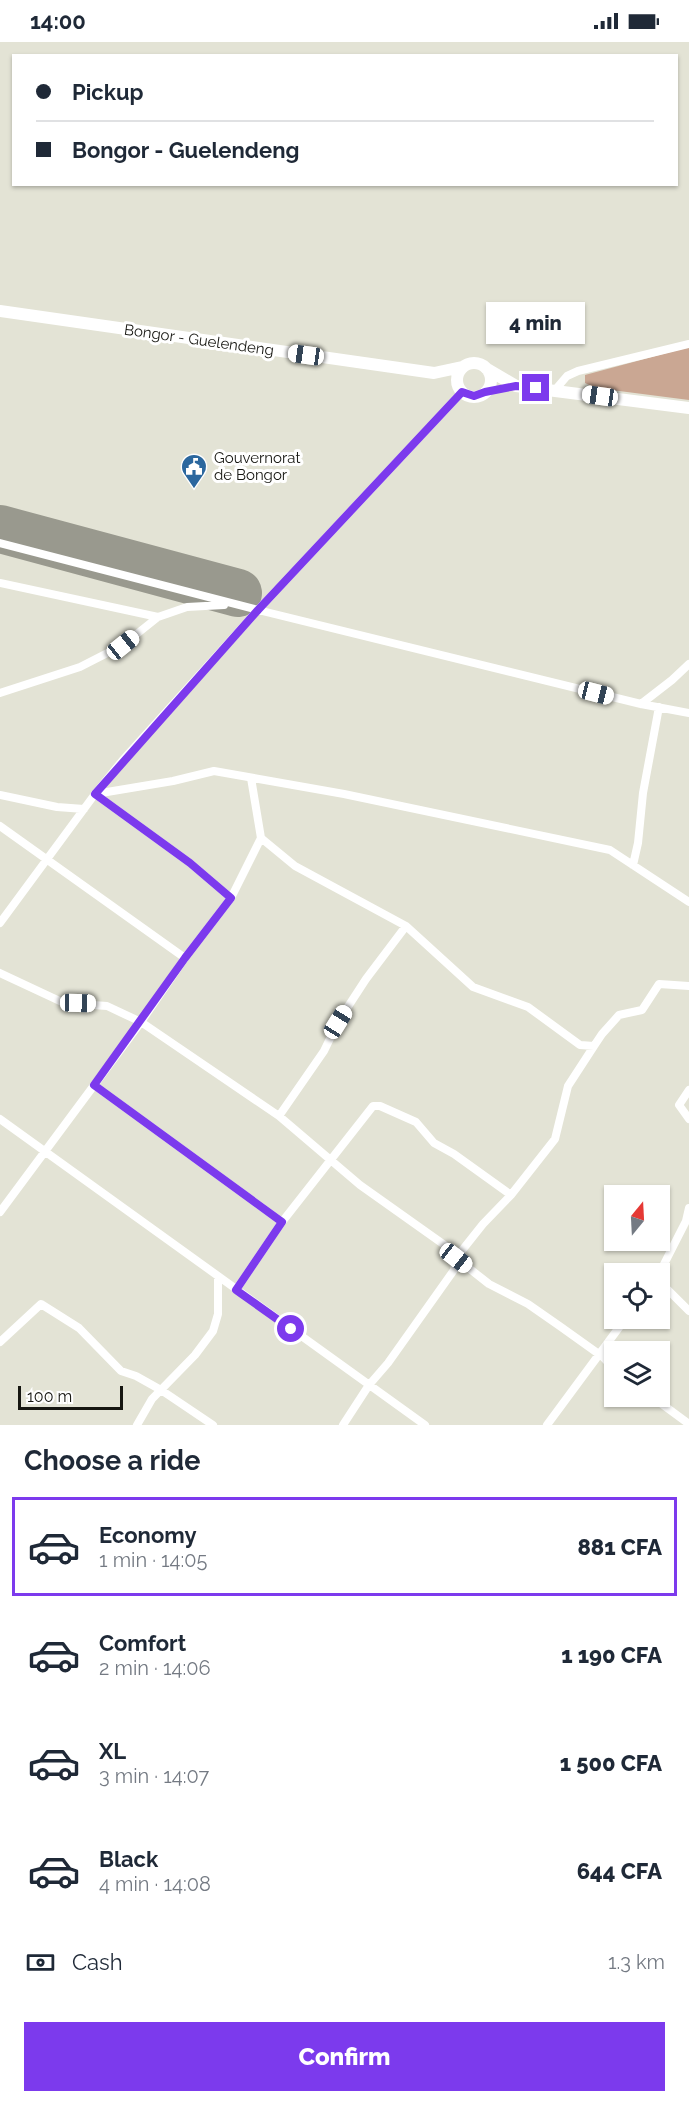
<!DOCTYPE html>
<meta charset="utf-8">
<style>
:root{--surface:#fff;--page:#f2f2f3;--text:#1f2937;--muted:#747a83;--line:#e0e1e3;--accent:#7c3aed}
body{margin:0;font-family:Raleway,sans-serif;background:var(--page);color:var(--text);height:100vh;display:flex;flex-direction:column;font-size:22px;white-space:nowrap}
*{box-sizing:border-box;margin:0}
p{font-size:20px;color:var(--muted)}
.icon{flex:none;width:33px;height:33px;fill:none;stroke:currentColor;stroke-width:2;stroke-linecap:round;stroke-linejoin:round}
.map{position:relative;height:1383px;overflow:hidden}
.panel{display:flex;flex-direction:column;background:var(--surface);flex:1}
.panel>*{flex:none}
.top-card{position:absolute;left:12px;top:12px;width:666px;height:132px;border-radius:0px;box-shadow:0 2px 4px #0004;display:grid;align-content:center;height:132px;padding:0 24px;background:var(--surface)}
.needle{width:39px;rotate:18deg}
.tools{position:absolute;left:604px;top:1143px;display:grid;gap:12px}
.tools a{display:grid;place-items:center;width:66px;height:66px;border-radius:0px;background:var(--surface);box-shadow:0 2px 4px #0004;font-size:30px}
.scale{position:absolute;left:18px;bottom:15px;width:105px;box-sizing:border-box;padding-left:6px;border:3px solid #161611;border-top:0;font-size:16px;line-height:21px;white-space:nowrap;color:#161611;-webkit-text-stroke:4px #fff;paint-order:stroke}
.end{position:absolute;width:27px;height:27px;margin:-14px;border:8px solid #7c3aed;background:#fff;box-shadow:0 0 0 3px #fff}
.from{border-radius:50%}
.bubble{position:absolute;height:42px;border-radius:0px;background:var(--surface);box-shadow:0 2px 4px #0004;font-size:20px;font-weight:800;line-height:42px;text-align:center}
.car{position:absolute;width:18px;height:36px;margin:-18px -9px;border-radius:8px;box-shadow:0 0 4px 2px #0007;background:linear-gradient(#fff 24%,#345 0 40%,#fff 0 76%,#345 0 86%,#fff 0)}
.top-card b{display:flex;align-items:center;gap:21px;height:57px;font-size:22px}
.top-card b+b{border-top:2px solid var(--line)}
.top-card i{width:15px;height:15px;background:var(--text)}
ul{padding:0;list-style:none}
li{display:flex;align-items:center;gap:18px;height:99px;margin:0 12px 9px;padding:0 12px;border:3px solid transparent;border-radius:0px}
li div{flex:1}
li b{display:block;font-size:22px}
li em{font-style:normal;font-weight:800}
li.on{border-color:var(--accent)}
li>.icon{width:54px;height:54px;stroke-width:1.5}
h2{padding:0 24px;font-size:27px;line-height:72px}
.pay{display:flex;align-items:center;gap:15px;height:66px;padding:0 24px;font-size:22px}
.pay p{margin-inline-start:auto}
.primary-button{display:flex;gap:12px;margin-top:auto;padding:12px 24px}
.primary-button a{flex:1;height:69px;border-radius:0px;background:var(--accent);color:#fff;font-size:24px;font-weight:800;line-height:69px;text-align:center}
.status{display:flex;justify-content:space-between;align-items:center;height:42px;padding:0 30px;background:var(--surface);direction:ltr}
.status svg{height:16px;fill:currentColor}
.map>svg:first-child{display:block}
</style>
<div class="status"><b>14:00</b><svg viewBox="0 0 49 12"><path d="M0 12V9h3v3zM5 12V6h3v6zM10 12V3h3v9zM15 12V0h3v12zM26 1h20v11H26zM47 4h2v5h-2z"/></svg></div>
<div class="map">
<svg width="689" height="1383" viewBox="0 0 689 1383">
<rect width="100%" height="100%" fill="#e3e3d5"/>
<path fill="#caa793" d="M689,305V358L596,346L585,341V333Z"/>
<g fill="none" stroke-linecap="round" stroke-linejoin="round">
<path stroke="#99998e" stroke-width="48" d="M0,487L238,551"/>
<path stroke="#fff" stroke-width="8" d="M555,348L567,334L578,329L689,302
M0,501L258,568L641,662L689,671
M0,541L158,575
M0,651L80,625L123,603L158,575L187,565L224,563
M641,662L672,638L689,622
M95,752L173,739L214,729L344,752L610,808L689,860
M95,752L190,821L231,856
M0,753L57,765L84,767
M0,784L185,916
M261,796L295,824L406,884L473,945L528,965L580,1003L594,1004L602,992L619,973L642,968L659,942L689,944
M633,823L638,801L643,751L659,665
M0,881L95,752L122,719L258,568L462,350
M0,931L64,961L107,964L141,980L279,1074L360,1143L453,1209L456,1216L454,1228L388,1321L369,1343L343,1383
M594,1004L568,1044L555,1097L511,1153L483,1182L456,1216L489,1242L528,1262L561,1285L603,1315L615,1328
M94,1043L282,1180
M689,1048L679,1063L689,1077
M279,1074L324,1009L338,980L366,937L406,884
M0,1077L425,1383
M0,1170L141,980L185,916L231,856L261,796L251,736
M659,1232L686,1179L689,1166
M660,1240L689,1269
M236,1248L282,1180L373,1064H380L416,1080L434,1101L454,1112L511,1153
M0,1300L41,1262L79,1286L121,1329L136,1334L161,1348L213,1383
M651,1354L689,1382
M137,1383L152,1357L195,1313L213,1289L218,1272V1235
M547,1383L626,1276"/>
<path stroke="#fff" stroke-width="12" d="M0,269L434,331L462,325
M457 338a17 17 0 1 1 34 0a17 17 0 1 1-34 0Z
M487,327L516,344L689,366"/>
</g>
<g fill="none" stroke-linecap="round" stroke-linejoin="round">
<path stroke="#7c3aed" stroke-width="8" d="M291,1287L236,1248L282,1180L94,1043L185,916L231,856L190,821L95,752L258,568L462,350L474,354L485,350L516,344L536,346"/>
</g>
<defs>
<symbol id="civic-pin" viewBox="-11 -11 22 30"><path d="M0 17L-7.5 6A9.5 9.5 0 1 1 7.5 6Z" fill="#2b679e" stroke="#fff"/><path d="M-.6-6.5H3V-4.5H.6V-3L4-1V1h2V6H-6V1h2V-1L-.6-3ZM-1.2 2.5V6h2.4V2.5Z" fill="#fff"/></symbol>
</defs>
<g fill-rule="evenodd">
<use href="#civic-pin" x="179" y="410" width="30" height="40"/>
</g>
<g text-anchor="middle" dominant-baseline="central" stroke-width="6" stroke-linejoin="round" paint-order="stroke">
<g font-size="15" fill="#161611" stroke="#fff">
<text transform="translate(199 298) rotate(8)">Bongor - Guelendeng</text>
</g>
<g font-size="15" fill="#161611" stroke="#fff" text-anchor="start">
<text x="214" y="416">Gouvernorat<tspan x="214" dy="17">de Bongor</tspan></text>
</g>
</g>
</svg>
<div class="tools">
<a><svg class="needle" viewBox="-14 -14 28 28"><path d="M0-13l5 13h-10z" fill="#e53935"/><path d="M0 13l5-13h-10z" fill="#747a83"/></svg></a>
<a><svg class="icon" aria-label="locate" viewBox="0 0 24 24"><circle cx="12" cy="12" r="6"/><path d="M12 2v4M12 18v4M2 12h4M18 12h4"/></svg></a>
<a><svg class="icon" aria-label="layers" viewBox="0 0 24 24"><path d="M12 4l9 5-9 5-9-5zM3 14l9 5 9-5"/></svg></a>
</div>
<div class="scale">100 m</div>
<i class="end from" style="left:291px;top:1287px"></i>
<i class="end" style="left:536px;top:346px"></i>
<div class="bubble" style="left:486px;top:260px;width:99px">4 min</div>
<i class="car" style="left:306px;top:313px;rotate:278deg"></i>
<i class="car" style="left:600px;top:354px;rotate:278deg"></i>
<i class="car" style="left:123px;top:603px;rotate:51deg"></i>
<i class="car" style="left:596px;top:651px;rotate:104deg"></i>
<i class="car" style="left:78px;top:961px;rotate:91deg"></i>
<i class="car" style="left:338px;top:980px;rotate:32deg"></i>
<i class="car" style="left:456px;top:1216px;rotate:128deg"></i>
<div class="top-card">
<b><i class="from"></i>Pickup</b>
<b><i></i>Bongor - Guelendeng</b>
</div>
</div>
<section class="panel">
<h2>Choose a ride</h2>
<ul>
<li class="on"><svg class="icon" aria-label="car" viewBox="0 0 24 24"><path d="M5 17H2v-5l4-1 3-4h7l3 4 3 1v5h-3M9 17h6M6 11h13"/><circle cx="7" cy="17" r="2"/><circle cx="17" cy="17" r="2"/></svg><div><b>Economy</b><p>1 min · 14:05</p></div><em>881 CFA</em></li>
<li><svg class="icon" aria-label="car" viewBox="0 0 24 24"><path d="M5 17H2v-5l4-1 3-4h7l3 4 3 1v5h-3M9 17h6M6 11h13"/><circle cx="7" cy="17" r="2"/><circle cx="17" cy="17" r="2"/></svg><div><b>Comfort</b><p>2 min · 14:06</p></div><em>1 190 CFA</em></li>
<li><svg class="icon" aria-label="car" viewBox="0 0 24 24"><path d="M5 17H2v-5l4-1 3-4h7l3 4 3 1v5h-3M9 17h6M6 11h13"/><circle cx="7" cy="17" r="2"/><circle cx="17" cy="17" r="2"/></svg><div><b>XL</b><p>3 min · 14:07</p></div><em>1 500 CFA</em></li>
<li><svg class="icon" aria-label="car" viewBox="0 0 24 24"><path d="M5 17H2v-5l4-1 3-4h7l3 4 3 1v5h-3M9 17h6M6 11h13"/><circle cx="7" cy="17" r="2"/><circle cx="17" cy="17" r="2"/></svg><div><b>Black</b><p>4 min · 14:08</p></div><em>644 CFA</em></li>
</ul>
<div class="pay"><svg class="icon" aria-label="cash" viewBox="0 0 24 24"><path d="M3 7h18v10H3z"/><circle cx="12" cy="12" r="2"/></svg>Cash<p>1.3 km</p></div>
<div class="primary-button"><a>Confirm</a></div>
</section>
